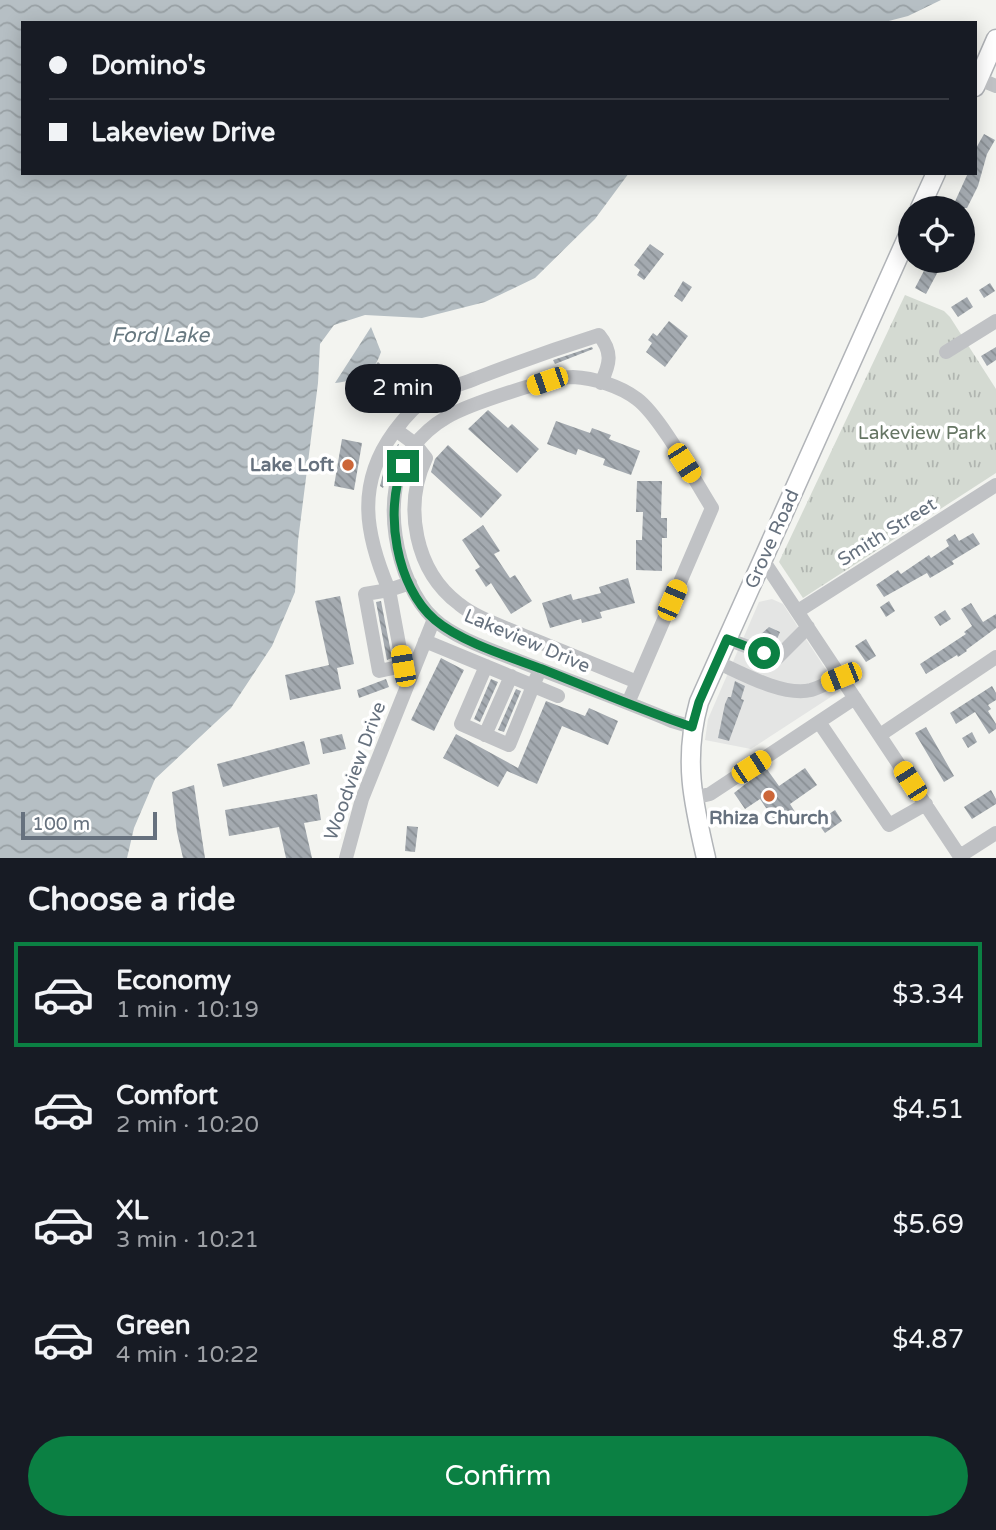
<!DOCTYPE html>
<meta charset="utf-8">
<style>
:root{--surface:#171b24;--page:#20242c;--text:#f1f3f6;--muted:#9ea1a6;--line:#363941;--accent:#0b8043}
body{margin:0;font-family:"Varela Round",sans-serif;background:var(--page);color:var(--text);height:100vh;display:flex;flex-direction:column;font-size:26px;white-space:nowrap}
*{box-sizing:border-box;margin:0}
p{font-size:23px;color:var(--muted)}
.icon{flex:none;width:38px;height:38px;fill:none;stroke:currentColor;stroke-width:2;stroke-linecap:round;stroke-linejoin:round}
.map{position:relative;height:858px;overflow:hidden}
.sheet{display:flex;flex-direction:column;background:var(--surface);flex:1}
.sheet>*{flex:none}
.hud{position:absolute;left:21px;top:21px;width:956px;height:154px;border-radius:0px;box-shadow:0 4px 18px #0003;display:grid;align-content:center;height:154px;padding:0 28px;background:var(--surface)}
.buttons{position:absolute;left:898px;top:196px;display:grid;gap:14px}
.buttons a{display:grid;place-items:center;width:77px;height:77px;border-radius:50%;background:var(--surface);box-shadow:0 4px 18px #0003;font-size:35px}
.scale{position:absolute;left:21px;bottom:18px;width:136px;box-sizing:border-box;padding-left:7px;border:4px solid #66717e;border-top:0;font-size:19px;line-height:24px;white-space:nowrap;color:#66717e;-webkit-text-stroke:5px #fff;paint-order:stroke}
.end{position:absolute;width:32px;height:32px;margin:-16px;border:9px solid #0b8043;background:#fff;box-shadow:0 0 0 4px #fff}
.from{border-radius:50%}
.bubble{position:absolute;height:49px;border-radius:24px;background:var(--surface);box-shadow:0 4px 18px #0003;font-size:23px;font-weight:600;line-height:49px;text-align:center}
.car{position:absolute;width:21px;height:42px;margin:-21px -10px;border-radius:9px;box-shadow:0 0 5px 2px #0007;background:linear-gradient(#f5c518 24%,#345 0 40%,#f5c518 0 76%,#345 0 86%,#f5c518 0)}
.hud b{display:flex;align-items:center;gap:24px;height:66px;font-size:26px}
.hud b+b{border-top:2px solid var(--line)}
.hud i{width:18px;height:18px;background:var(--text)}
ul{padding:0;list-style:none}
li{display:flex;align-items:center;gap:21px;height:105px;margin:0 14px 10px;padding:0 14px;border:4px solid transparent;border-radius:0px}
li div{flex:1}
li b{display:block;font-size:26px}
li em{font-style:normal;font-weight:600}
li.on{border-color:var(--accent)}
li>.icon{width:63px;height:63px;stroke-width:1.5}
h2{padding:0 28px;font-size:32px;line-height:84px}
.button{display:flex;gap:14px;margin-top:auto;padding:14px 28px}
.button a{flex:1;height:80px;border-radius:42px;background:var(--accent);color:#fff;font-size:28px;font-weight:600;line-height:80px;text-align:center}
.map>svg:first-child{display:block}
</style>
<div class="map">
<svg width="996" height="858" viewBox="0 0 996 858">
<defs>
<pattern id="park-tufts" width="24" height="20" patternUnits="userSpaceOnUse" patternTransform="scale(1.75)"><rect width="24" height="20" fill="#d4dad2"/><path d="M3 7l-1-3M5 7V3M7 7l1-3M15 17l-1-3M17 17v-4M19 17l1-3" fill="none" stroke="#b0b5b0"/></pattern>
<pattern id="water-waves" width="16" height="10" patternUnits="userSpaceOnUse" patternTransform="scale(1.75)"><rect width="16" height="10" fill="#b6bfc4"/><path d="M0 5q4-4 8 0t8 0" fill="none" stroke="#98a0a4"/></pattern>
<pattern id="building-back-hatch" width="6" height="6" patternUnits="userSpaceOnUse" patternTransform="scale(1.75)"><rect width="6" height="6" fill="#a4aab0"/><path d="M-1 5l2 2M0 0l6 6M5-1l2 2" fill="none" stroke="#898f94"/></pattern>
</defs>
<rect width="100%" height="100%" fill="#f3f4f0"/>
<path fill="#e4e5e4" d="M772,599L783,604L840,691L751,749L705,740L708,719L759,602Z"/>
<path fill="url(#park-tufts)" d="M905,295L944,311L950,317L996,389V473L803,598L779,562Z"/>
<path fill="url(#water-waves)" d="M0,0H941L908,16L881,23H23V173H629L595,219L535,278L485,302L422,318L365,315L334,325L320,344L318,383L298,541L295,592L272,646L231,708L155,779L134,828L127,858H0Z
M371,327L381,352C372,378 359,380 335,383Z"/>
<path fill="url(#building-back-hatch)" d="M984,134L995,140L987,154L978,186L967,208H952L968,173H975V150Z
M650,244L664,254L644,280L637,275L640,270L634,265Z
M929,261L942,264L926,294L915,288Z
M683,281L692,287L682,302L674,296Z
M990,283L995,291L984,298L979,290Z
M967,297L973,307L958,317L951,307Z
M669,321L688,336L665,367L646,352L652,343L648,340L653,333L657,336Z
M592,347L593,349L555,364L553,360Z
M996,347V360L987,366L981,356Z
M378,362L398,380L386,394L365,376Z
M488,410L508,428L512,424L539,449L517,473L468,429Z
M556,421L590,433L592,428L611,435L609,439L640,451L631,475L603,465L605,459L578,449L576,455L547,444Z
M342,439L362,443L354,490L334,486Z
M398,444H399L383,488L380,486L383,474Z
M448,445L502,495L481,518L431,472L435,459Z
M637,481H662L661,518H667V538H662V571L636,570V540H642L643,512H636Z
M483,525L500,551L494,554L510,578L515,575L532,601L511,614L491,583L486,587L475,570L480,567L462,540Z
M973,533L980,544L952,561L954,564L930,578L927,573L884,597L876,585L898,570L901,574L929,555L931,558L949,546L946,540L955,534L959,541Z
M628,578L635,603L600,612L602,618L582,623L581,619L550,628L542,603L571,594L573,600L601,593L599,587Z
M340,596L354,664L337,668L341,689L290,700L285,675L329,665L315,601Z
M381,601L392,658L387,660L376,602Z
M889,601L895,611L886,617L880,607Z
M971,603L983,622L996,614V628L966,650L967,651L958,657L957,655L926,674L920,664L966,634L964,632L972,626L961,609Z
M945,610L951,619L940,626L934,617Z
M769,627L780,632L774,646L764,641L760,635Z
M866,639L876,656L866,662L855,646Z
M441,658L464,670L434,731L411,720Z
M386,679L389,687L359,698L357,690Z
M491,679L498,682L480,722L474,719Z
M735,681L745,686L741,699L744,700L729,741L718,738L725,704L728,697H731Z
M992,686L996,693V700L988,705L991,709L988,711L996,724V729L989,734L975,712L956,724L950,713Z
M516,689L521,691L504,732L498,730Z
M546,701L585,716L589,708L618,721L608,745L562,726L537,784L507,771L498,787L443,758L456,734L518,768Z
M926,727L954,776L944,782L915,733Z
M972,732L977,742L968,748L962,738Z
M342,734L346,749L323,754L320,739Z
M304,741L310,764L223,787L217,764Z
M766,768L779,786L805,768L817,785L790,804L797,815L779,827L760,799L745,809L734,793Z
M194,785L201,832L205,858H183L177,832L172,792Z
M991,790L996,799V804L972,819L964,807Z
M317,794L321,820L304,823L312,858H286L279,827L229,836L225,810Z
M835,810L842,821L825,833L817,822Z
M407,826L418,827L415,852L405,851Z"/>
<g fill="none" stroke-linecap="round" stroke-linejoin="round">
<defs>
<path id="major" d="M975,87L996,39
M920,208L936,173
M706,858C693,802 683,759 699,702L910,231"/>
</defs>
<use href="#major" stroke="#b1b4b8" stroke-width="21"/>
<path stroke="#c0c2c5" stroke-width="14" d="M979,79L996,86
M946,352L996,321
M396,430L415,444L426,458C403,507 415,571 459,604C476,618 502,626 522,635C560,650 598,666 637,682
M763,560L961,858
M410,583L389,590L403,666L410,670
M798,611L996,485
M727,639L777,658L808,627
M425,641L558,696
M717,662C741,673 784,697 811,690C821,687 831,681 841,677
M403,666L379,671L365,594L389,590C365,534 356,484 394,432C404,418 416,404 432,395C446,388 463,384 477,378C518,362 558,348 599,335C613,352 610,364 601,383
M486,666L461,724L509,745L540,669
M628,703L712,508C695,481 660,416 637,399C620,386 594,378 573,377C550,377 467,405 447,417C433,425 422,435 412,448C378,491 395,583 434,619C454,638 494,651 519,661C570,681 622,700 672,721L692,727
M819,722L889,825L926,804
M485,735L511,676
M880,735L996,657
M693,798L710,794L855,698
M960,856L996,833
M346,858L362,799L434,619"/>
<use href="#major" stroke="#fff" stroke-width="18"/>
</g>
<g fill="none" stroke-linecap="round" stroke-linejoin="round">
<path stroke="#0b8043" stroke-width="9" d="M403,466C384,511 396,587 435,620C461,642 510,657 542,669C592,689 641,710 692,727L699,702L727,639L764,653"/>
</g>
<g fill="#cc6638" stroke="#fff" stroke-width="2.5">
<circle cx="348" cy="465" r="7"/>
<circle cx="769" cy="796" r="7"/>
</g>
<g text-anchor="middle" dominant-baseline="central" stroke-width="7" stroke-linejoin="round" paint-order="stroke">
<g font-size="19" fill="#667664" stroke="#fff">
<text x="922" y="433">Lakeview Park</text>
</g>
<g font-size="19" font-weight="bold" fill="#66717e" stroke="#fff" text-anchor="end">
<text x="334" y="465">Lake Loft</text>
<text x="769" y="818" text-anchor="middle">Rhiza Church</text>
</g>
<g font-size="19" fill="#66717e" stroke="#fff">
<text transform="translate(887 532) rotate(-32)">Smith Street</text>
<text transform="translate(772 539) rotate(-66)">Grove Road</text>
<text transform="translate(527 641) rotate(23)">Lakeview Drive</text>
<text transform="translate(355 771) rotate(-70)">Woodview Drive</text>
</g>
<g font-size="21" font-style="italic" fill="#687981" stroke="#fff">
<text x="160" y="335">Ford Lake</text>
</g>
</g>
</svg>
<div class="buttons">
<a><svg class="icon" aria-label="locate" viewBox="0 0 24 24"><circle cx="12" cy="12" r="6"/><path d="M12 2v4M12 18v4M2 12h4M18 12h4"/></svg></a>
</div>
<div class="scale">100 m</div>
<i class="end from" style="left:764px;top:653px"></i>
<i class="end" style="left:403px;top:466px"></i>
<div class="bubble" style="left:345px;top:364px;width:116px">2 min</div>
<i class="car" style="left:547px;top:381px;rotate:251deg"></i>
<i class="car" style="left:684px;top:463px;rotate:147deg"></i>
<i class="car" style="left:672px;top:600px;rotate:23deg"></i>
<i class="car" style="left:403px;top:666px;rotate:350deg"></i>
<i class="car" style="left:841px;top:677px;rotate:248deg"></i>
<i class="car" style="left:751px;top:767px;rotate:57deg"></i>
<i class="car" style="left:910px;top:781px;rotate:327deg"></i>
<div class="hud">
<b><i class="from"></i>Domino's</b>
<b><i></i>Lakeview Drive</b>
</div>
</div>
<section class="sheet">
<h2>Choose a ride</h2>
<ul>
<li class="on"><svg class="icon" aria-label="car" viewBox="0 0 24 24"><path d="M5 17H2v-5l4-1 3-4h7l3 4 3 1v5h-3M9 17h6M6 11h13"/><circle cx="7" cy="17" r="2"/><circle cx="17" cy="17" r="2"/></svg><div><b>Economy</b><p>1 min · 10:19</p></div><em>$3.34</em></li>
<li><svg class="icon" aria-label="car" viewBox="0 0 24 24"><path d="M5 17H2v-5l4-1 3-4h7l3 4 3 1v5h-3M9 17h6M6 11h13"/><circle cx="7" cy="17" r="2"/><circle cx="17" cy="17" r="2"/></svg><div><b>Comfort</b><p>2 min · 10:20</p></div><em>$4.51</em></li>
<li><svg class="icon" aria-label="car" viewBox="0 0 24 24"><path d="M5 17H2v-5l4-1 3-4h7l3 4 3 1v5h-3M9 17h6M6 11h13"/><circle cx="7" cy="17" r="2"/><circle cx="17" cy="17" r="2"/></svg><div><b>XL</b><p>3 min · 10:21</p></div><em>$5.69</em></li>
<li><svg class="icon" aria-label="car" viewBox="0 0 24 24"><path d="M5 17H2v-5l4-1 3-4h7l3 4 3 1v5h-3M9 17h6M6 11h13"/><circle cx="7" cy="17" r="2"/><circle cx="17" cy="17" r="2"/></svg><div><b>Green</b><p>4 min · 10:22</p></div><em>$4.87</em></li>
</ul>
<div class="button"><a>Confirm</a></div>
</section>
